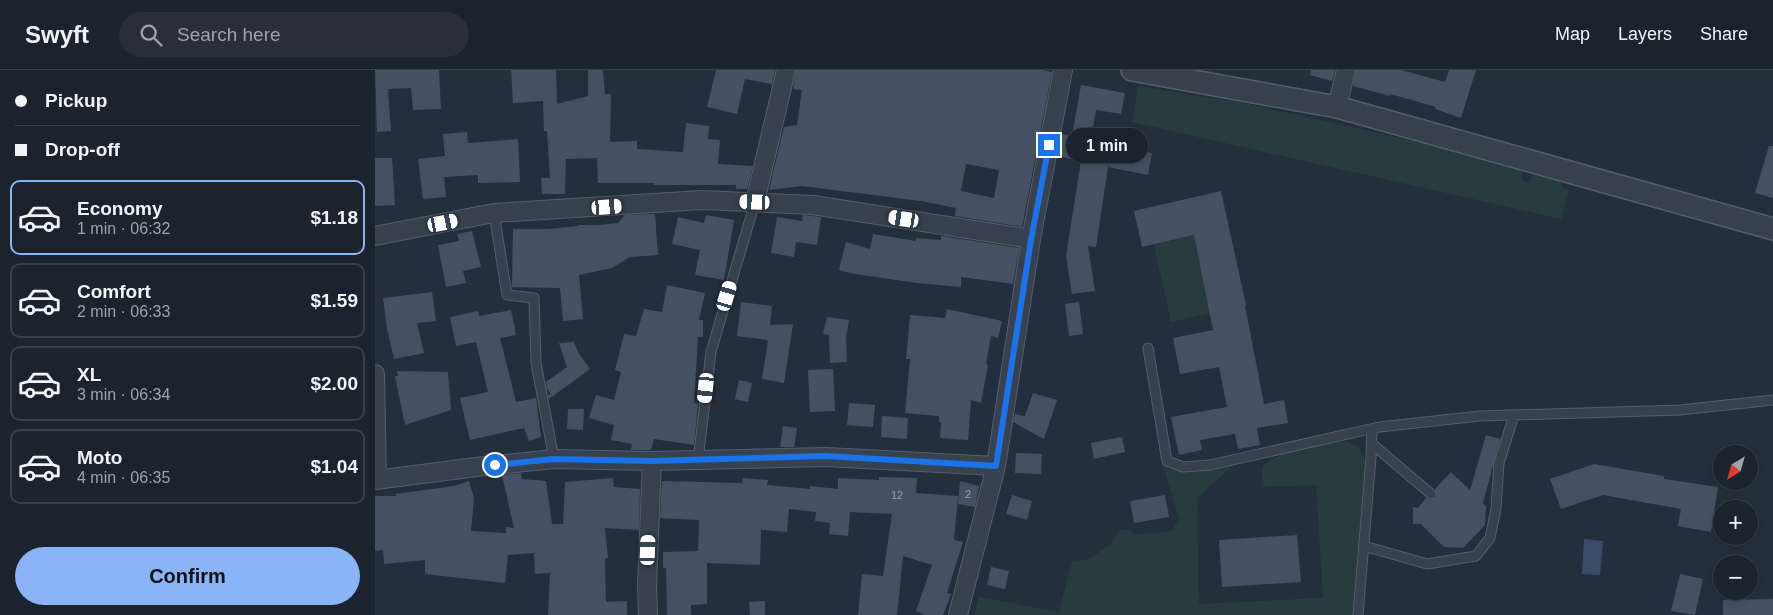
<!DOCTYPE html>
<meta charset="utf-8">
<style>
:root{--surface:#1b232e;--page:#282f3a;--text:#f1f3f6;--muted:#a0a4aa;--line:#39404a;--accent:#8ab4f8}
body{margin:0;font-family:Helvetica,sans-serif;background:var(--page);color:var(--text);height:100vh;display:flex;flex-direction:column;font-size:19px;white-space:nowrap}
*{box-sizing:border-box;margin:0}
p{font-size:16px;color:var(--muted)}
.icon{flex:none;width:28px;height:28px;fill:none;stroke:currentColor;stroke-width:2;stroke-linecap:round;stroke-linejoin:round}
.map{position:relative;flex:1;overflow:hidden}
.panel{display:flex;flex-direction:column;background:var(--surface);width:375px}
.panel>*{flex:none}
.top-card{display:grid;align-content:center;height:110px;padding:0 15px;background:var(--surface)}
.needle{width:32px;rotate:217deg}
.fabs{position:absolute;left:1338px;top:375px;display:grid;gap:10px}
.fabs a{display:grid;place-items:center;width:45px;height:45px;border-radius:50%;background:var(--surface);box-shadow:0 2px 8px #0003,0 0 0 1px var(--line);font-size:25px}
.end{position:absolute;width:22px;height:22px;margin:-11px;border:6px solid #1a73e8;background:#fff;box-shadow:0 0 0 2px #fff}
.from{border-radius:50%}
.bubble{position:absolute;height:35px;border-radius:18px;background:var(--surface);box-shadow:0 2px 8px #0003,0 0 0 1px var(--line);font-size:16px;font-weight:600;line-height:35px;text-align:center}
.car{position:absolute;width:15px;height:30px;margin:-15px -8px;border-radius:6px;box-shadow:0 0 4px 1px #0007;background:linear-gradient(#fff 24%,#345 0 40%,#fff 0 76%,#345 0 86%,#fff 0)}
.top-card b{display:flex;align-items:center;gap:18px;height:48px;font-size:19px}
.top-card b+b{border-top:1px solid var(--line)}
.top-card i{width:12px;height:12px;background:var(--text)}
ul{padding:0;list-style:none}
li{display:flex;align-items:center;gap:15px;height:75px;margin:0 10px 8px;padding:0 5px;border:2px solid var(--line);border-radius:10px}
li div{flex:1}
li b{display:block;font-size:19px}
li em{font-style:normal;font-weight:600}
li.active{border-color:var(--accent)}
li>.icon{width:45px;height:45px;stroke-width:1.5}
.primary-button{display:flex;gap:10px;margin-top:auto;padding:10px 15px}
.primary-button a{flex:1;height:58px;border-radius:30px;background:var(--accent);color:#111;font-size:20px;font-weight:600;line-height:58px;text-align:center}
header{display:flex;align-items:center;gap:30px;box-sizing:border-box;height:70px;padding:0 25px;background:var(--surface);border-bottom:1px solid var(--line)}
header strong{font-size:24px}
nav{display:flex;gap:28px;margin-inline-start:auto;font-size:18px}
.search{width:350px;height:45px;background:var(--page);display:flex;align-items:center;gap:12px;box-sizing:border-box;padding:0 18px;border-radius:28px;color:var(--muted);font-size:19px}
main{display:flex;flex:1;min-height:0}
.map>svg:first-child{display:block}
</style>
<header>
<strong>Swyft</strong>
<div class="search"><svg class="icon" aria-label="search" viewBox="0 0 24 24"><circle cx="10" cy="10" r="6"/><path d="M15 15l6 6"/></svg>Search here</div>
<nav><a>Map</a><a>Layers</a><a>Share</a></nav>
</header>
<main>
<section class="panel">
<div class="top-card">
<b><i class="from"></i>Pickup</b>
<b><i></i>Drop-off</b>
</div>
<ul>
<li class="active"><svg class="icon" aria-label="car" viewBox="0 0 24 24"><path d="M5 17H2v-5l4-1 3-4h7l3 4 3 1v5h-3M9 17h6M6 11h13"/><circle cx="7" cy="17" r="2"/><circle cx="17" cy="17" r="2"/></svg><div><b>Economy</b><p>1 min · 06:32</p></div><em>$1.18</em></li>
<li><svg class="icon" aria-label="car" viewBox="0 0 24 24"><path d="M5 17H2v-5l4-1 3-4h7l3 4 3 1v5h-3M9 17h6M6 11h13"/><circle cx="7" cy="17" r="2"/><circle cx="17" cy="17" r="2"/></svg><div><b>Comfort</b><p>2 min · 06:33</p></div><em>$1.59</em></li>
<li><svg class="icon" aria-label="car" viewBox="0 0 24 24"><path d="M5 17H2v-5l4-1 3-4h7l3 4 3 1v5h-3M9 17h6M6 11h13"/><circle cx="7" cy="17" r="2"/><circle cx="17" cy="17" r="2"/></svg><div><b>XL</b><p>3 min · 06:34</p></div><em>$2.00</em></li>
<li><svg class="icon" aria-label="car" viewBox="0 0 24 24"><path d="M5 17H2v-5l4-1 3-4h7l3 4 3 1v5h-3M9 17h6M6 11h13"/><circle cx="7" cy="17" r="2"/><circle cx="17" cy="17" r="2"/></svg><div><b>Moto</b><p>4 min · 06:35</p></div><em>$1.04</em></li>
</ul>
<div class="primary-button"><a>Confirm</a></div>
</section>
<div class="map">
<svg width="1398" height="545" viewBox="0 0 1398 545">
<rect width="100%" height="100%" fill="#242f3e"/>
<path fill="#263c3f" d="M763,16L863,32L960,53L1043,72L1148,101L1146,109L1154,113L1158,104L1185,111L1188,118L1194,120L1186,149L757,52Z
M819,165L835,243L796,252L779,175Z
M970,371C985,376 990,384 992,399L980,545H599L604,527L684,542L697,491L715,489L736,473L744,461L753,459L761,465L796,461L804,449L789,398L808,400L861,393L822,428L824,534L948,528L941,415L887,417C887,411 886,402 888,397C895,381 953,375 970,371Z"/>
<path fill="#394c67" d="M1209,469L1228,471L1225,505L1207,504Z"/>
<path fill="#455162" fill-rule="evenodd" d="M0,0H64L66,39L38,40L36,18L13,19L16,61L2,62Z
M136,0H181L182,34L213,26V0H228L230,24H236L235,72L262,71V79L308,82L311,53L334,56L333,69L345,70L343,94L378,96L372,119H361V115H279L280,113H223L222,88L191,89L190,124H167L166,108H175L172,61H169L168,31L138,33Z
M341,0H400L397,14L370,9L362,44L332,37Z
M421,0H668L677,2L647,157L580,146L581,138L546,131L427,116L394,120L409,57L422,55L427,20L418,19ZM591,94L624,100L619,128L586,121Z
M936,0H960L957,11L935,5Z
M981,0H1026L1070,12L1074,0H1101L1086,48L1060,39L1061,37L1037,30L1015,24V26L978,16Z
M706,15L750,23L746,44L721,40L716,70L777,83L773,105L733,97L721,177L713,176L720,221L697,224L691,186L706,91L682,86L687,64L697,66Z
M92,62L93,73L143,69L145,112L103,113V105L69,107L71,127L48,129L43,89L70,86L68,64Z
M1394,76H1398V128L1380,123Z
M0,88H17L20,135L0,136Z
M846,121L871,235L870,236L889,334L909,330L913,353L882,358L885,375L863,379L860,364L825,370L827,380L804,385L796,347L852,337L844,297L805,304L798,268L838,260L819,165L767,177L759,141Z
M280,144L283,185L255,187L237,198L204,205L208,249L188,251L185,218L137,217L138,159H174L203,156V155H225L243,153L250,145Z
M331,145L359,150L349,210L320,205L325,180L297,174L303,147L329,153Z
M428,145L446,147L442,175L421,172L419,187L396,183L402,147L427,151Z
M97,161L106,197L88,201L91,213L71,217L63,175L84,171L82,164Z
M498,164L541,171V168L566,170V166L644,178L638,214L586,207V217L542,213L480,204L464,200L471,172L495,179Z
M292,215L330,223L324,250H328V267H323L319,333L323,334L319,375L279,369L276,380H256L257,374L236,370L239,355L214,348L221,325L239,330L246,302L240,300L249,264L261,266L269,239L287,242Z
M57,222L61,251L42,253L49,283L19,289L12,259L8,228Z
M366,232L397,236L395,255L418,254L409,313L387,309L393,270L362,266Z
M704,232L708,264L694,266L690,234Z
M572,239L627,251L623,268L616,266L611,294L613,295L606,333L596,330L593,370L565,368L566,352H564V346L530,343L535,289H531L535,245L570,248Z
M136,240L141,265L125,268L141,332L161,328L166,367L154,371L149,358L95,370L85,328L113,322L101,272L81,276L75,247L103,241L104,246Z
M452,247L474,250L471,269L472,292L455,293L454,265L448,264Z
M199,272L204,284L215,299L174,329L173,325L176,324L172,319L171,312L192,297L184,273Z
M458,299L460,341L435,342L433,300Z
M22,301L73,302L76,340L30,355L20,306H23Z
M364,310L377,313L373,332L360,329Z
M658,323L682,330L669,369L638,352L640,344L650,346Z
M474,333L500,335L498,357L472,355Z
M193,339H209L208,360L192,359Z
M507,346L533,348L532,369L506,367Z
M408,356L422,358L419,377H405Z
M1111,365L1125,369L1108,433L1111,436L1110,455L1088,478L1069,477L1046,454H1038V437L1043,438L1051,428L1055,430L1060,428L1062,425L1060,419L1076,402L1095,420Z
M747,367L750,382L719,389L716,373Z
M641,383L667,384L666,404L640,403Z
M1219,394L1289,406V409L1343,417L1336,462L1303,456L1306,439L1228,425L1186,439L1175,409Z
M146,403L147,409L171,411L177,454H188L190,412L238,408L239,417L265,419L264,460L230,458L233,488L230,489L231,532L252,531V545H173L175,503L160,504L159,483L133,485L130,513L50,504V490L9,494L8,480L0,481V426H21L20,424L79,416L94,411L99,428L96,461L131,463V457L139,458L127,405Z
M504,407L542,408L541,423L583,426L579,470L588,472L572,523L576,524L568,545H550L541,541L557,495L528,486L522,545H483L487,504L508,506L517,444L475,442L473,466L454,464L455,453L440,451L441,442L414,439L412,462L386,460L385,495L332,493V534L316,535V545H292L291,498H288V482L323,481L324,450L285,448L287,411L367,413L368,408L393,410L392,415L435,419V416L463,419V408L504,410Z
M585,411L604,416L600,437L583,434Z
M637,425L657,431L652,450L631,444Z
M790,425L794,447L759,453L755,431Z
M922,465L926,512L847,517L844,470Z
M616,497L634,501L630,519L612,515Z
M1305,504L1328,509L1320,545L1296,541Z
M1398,529V545H1348V530Z
M390,531V545H375L374,532Z"/>
<g fill="none" stroke-linecap="round" stroke-linejoin="round">
<defs>
<path id="service" d="M119,143L132,225L159,228L161,293L179,389
M773,278L792,391L808,397L835,395L1004,357L1105,346L1305,340L1398,330
M996,373L1056,424
M323,390L336,282L380,132
M989,476L1052,494L1101,486L1115,468L1121,439L1124,393L1139,345
M983,545L996,387L997,359"/>
<path id="minor" d="M962,37L971,0
M380,132L411,0
M0,166L119,143L327,130L438,135L656,169
M0,304L2,410
M0,410L101,397L179,389L277,391L451,387L621,396
M273,545L272,516L277,391
M583,545L621,396L656,169L688,0"/>
<path id="tertiary" d="M757,0L962,37L1398,159"/>
</defs>
<use href="#service" stroke="#565f6c" stroke-width="11"/>
<use href="#minor" stroke="#565f6c" stroke-width="20"/>
<use href="#tertiary" stroke="#565f6c" stroke-width="24"/>
<use href="#service" stroke="#38414e" stroke-width="9"/>
<use href="#minor" stroke="#38414e" stroke-width="18"/>
<use href="#tertiary" stroke="#38414e" stroke-width="21"/>
</g>
<g fill="none" stroke-linecap="round" stroke-linejoin="round">
<path stroke="#1a73e8" stroke-width="6" d="M120,395L179,389L277,391L451,386L621,396L656,170L674,75"/>
</g>
<g text-anchor="middle" dominant-baseline="central" stroke-width="5" stroke-linejoin="round" paint-order="stroke">
<g font-size="11" fill="#98a1af">
<text x="593" y="424">2</text>
<text x="522" y="425">12</text>
</g>
</g>
</svg>
<div class="fabs">
<a><svg class="needle" viewBox="-14 -14 28 28"><path d="M0-13l5 13h-10z" fill="#e53935"/><path d="M0 13l5-13h-10z" fill="#a0a4aa"/></svg></a>
<a>+</a>
<a>−</a>
</div>
<i class="end from" style="left:120px;top:395px"></i>
<i class="end" style="left:674px;top:75px"></i>
<div class="bubble" style="left:691px;top:58px;width:82px">1 min</div>
<i class="car" style="left:380px;top:132px;rotate:272deg"></i>
<i class="car" style="left:232px;top:137px;rotate:86deg"></i>
<i class="car" style="left:529px;top:149px;rotate:279deg"></i>
<i class="car" style="left:68px;top:153px;rotate:79deg"></i>
<i class="car" style="left:352px;top:226px;rotate:17deg"></i>
<i class="car" style="left:331px;top:318px;rotate:186deg"></i>
<i class="car" style="left:273px;top:480px;rotate:2deg"></i>
</div>
</main>
